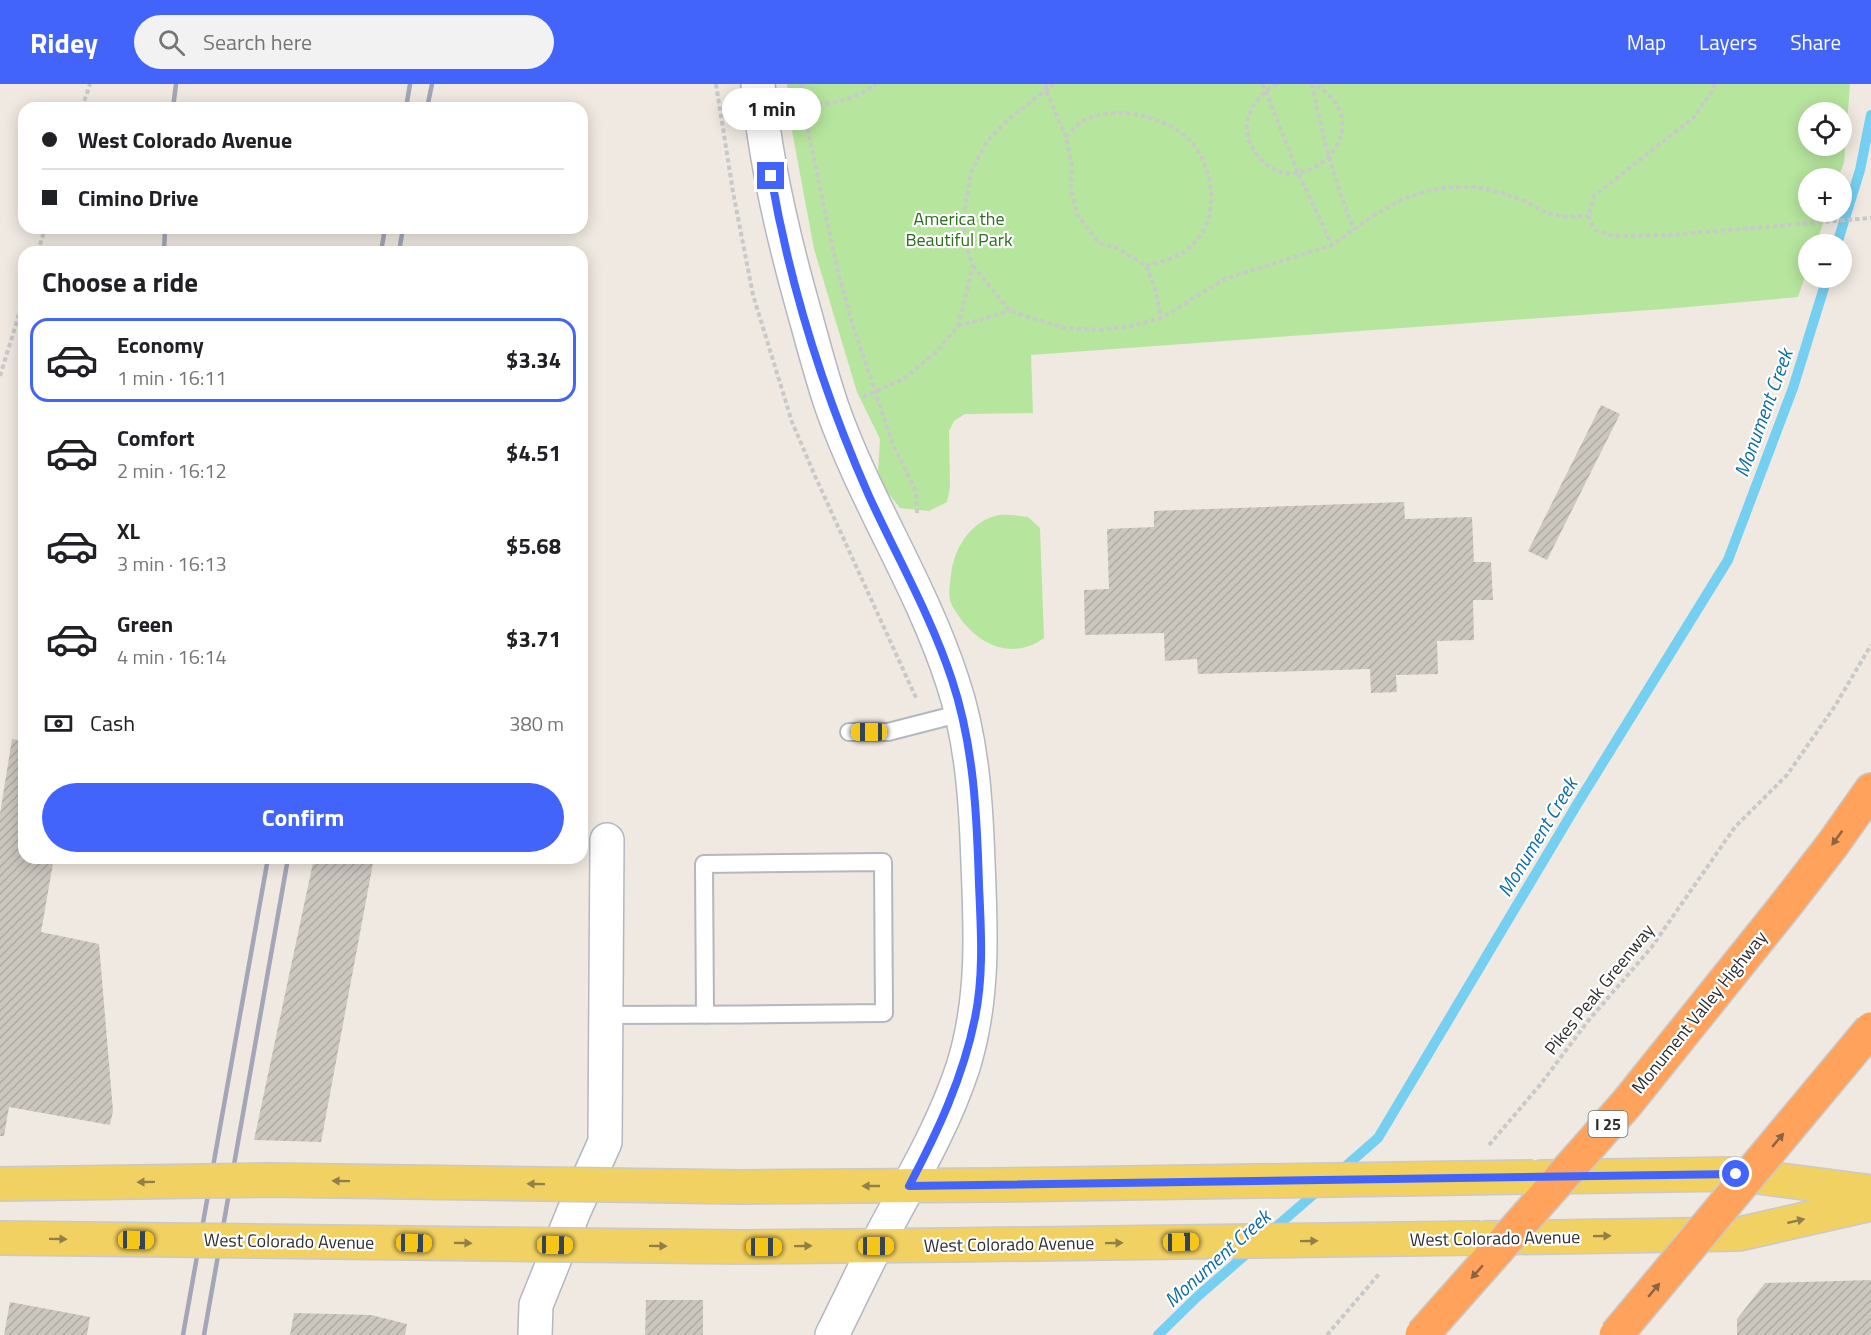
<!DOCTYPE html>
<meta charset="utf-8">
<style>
:root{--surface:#fff;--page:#f2f2f2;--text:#202124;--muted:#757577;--line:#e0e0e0;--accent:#4264fb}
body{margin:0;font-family:"Titillium Web",sans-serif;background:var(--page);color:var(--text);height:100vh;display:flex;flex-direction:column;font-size:22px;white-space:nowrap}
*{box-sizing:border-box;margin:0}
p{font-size:20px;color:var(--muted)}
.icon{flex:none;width:33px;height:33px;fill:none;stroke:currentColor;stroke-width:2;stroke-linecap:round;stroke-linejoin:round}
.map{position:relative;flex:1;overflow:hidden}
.sheet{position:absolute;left:18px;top:162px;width:570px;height:618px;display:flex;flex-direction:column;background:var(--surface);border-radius:18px;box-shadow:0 3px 15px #0003}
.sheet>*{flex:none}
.banner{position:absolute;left:18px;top:18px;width:570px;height:132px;border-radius:18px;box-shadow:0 3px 15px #0003;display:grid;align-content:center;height:132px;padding:0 24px;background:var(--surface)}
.tools{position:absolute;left:1798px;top:18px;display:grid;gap:12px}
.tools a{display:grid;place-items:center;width:54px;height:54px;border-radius:50%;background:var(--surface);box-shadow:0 3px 15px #0003;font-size:30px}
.end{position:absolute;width:27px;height:27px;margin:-14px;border:8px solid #4264fb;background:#fff;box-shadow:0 0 0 3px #fff}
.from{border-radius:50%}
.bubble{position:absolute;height:42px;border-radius:21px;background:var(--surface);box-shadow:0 3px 15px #0003;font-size:20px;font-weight:700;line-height:42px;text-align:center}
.car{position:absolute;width:18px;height:36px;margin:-18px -9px;border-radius:8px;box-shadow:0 0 4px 2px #0007;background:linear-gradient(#f5c518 24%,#345 0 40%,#f5c518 0 76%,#345 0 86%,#f5c518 0)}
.banner b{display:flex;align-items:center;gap:21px;height:57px;font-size:22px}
.banner b+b{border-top:2px solid var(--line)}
.banner i{width:15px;height:15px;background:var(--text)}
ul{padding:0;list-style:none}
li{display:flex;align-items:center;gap:18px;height:84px;margin:0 12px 9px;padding:0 12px;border:3px solid transparent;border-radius:18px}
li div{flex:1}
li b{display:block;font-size:22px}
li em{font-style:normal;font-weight:700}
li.active{border-color:var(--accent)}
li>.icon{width:54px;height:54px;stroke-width:1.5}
h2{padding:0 24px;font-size:27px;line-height:72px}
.pay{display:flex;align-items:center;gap:15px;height:66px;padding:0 24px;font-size:22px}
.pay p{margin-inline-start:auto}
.cta{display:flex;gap:12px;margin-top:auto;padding:12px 24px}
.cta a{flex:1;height:69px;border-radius:36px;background:var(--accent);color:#fff;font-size:24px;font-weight:700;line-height:69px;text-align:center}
header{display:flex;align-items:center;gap:36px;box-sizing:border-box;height:84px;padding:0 30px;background:var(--accent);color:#fff}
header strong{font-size:28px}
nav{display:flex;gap:33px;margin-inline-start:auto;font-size:21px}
.search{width:420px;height:54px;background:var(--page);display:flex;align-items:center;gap:15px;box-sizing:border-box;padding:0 21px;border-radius:33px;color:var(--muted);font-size:22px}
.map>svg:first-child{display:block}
</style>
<header>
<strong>Ridey</strong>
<div class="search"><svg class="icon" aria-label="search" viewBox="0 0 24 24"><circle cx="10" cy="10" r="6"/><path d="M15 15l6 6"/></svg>Search here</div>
<nav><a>Map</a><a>Layers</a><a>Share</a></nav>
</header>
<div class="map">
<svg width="1871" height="1251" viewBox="0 0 1871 1251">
<defs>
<pattern id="building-hatch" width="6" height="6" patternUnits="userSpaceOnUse" patternTransform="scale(1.5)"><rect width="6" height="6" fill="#cbc7bf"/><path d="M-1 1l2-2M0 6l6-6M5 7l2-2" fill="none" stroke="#afaba4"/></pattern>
</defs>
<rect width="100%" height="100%" fill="#efe9e1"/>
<path fill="#b6e59e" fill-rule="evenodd" d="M787,0H1850L1844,79L1838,94H1809V128H1827L1816,160H1809V180L1798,213L1677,224L1031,271L1033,329L965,330L954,337L949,347L950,403L947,418L929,427L900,424L884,404L878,390L880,355L857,308L814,165L791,41ZM1809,28H1842V62H1809Z
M1013,431L1028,433L1040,444L1044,554C1012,577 978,561 958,531C956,527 952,523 951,519C948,512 950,499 951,491C954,466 968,440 995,432C1000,430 1008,431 1013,431Z"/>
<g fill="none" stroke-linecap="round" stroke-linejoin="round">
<path stroke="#75cff0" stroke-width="10" d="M1837,160L1860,86L1871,31
M1339,1088L1378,1054L1576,722L1728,476L1793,304L1827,194
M1269,1149L1321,1104
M1158,1251L1198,1212L1251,1166"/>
</g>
<path fill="url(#building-hatch)" d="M1601,321L1620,330L1547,476L1528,467Z
M1404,418L1405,435L1472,433L1474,478H1491L1493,516H1473L1474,556L1437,557L1438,590L1396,591L1397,608L1371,609L1370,585L1198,590L1197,575L1165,577L1164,549L1085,551L1084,506L1109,505L1107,445L1154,443V427Z
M12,655L24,657V774H54L41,848L99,860L113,1027L110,1041L9,1023L4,1052H0V730Z
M314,774H374L321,1058L254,1056Z
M1871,1196V1251H1737V1235L1765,1199Z
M646,1216H703V1251H645Z
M10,1218L90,1233L87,1251H4Z
M294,1229L371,1231L407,1240L405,1251H290Z"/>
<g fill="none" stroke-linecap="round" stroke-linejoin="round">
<defs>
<path id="lane" d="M849,648H888L962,629
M606,931C699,931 791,930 884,929L883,778L704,780L705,931"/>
<path id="street" d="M758,0C765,77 783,153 804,227C813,259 821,291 832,323C865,417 921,501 952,596C972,654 976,718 978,779C981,848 984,916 963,983C942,1047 907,1103 876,1162C861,1191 847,1221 832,1251
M535,1251L536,1221L574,1127L605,1058L607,756"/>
<path id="primary" d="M1541,1093L1736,1090L1871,1108
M741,1103L993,1101
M1485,1154L1739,1150L1871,1120
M744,1163L951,1161"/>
<path id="highway" d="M1785,822L1833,760L1871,706"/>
</defs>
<use href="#lane" stroke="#b4b7c1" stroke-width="20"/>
<use href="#street" stroke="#b4b7c1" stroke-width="36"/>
<use href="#primary" stroke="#c9c9c9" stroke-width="36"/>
<use href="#highway" stroke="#c9c9c9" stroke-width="36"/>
<path stroke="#c9c9c9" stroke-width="4" stroke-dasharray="4.5 3" stroke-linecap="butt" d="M716,0L733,108L753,211L792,338L815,392L917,616
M801,0L803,23L837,184L852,239L893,360L916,408L917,429
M1046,0V6L1066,53L1072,82L1071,106L1078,132L1099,159L1117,164L1146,182L1155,205L1161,234
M1263,0L1298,89L1332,161
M1277,0C1260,9 1248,23 1247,43C1247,54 1251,64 1258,72C1299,126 1388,42 1314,0
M1312,0C1322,50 1335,99 1354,146
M1715,0L1712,8L1693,34L1594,112L1588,132L1595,146L1613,152L1669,151L1871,134
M803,23C831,19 853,17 876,0
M82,24L90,0
M1066,53C1071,48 1077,41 1083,37C1114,19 1171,33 1193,60C1216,89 1220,140 1188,165C1177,174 1159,178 1146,182
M38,168L45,144
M973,182L1010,227L1065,244L1100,246L1131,242L1161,234L1225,195L1332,161L1376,130L1401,116L1426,107L1449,103H1477L1502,109L1527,118L1546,129L1567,133L1588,132
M958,242L1010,227
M0,292L24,214
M863,313L905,294L936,268L958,242L973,182L966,161L963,137L971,88L987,57L1010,34L1054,0
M1489,1061L1540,1001L1588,937L1651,864L1735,743L1787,691L1835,622L1871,561
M1327,1251L1379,1190"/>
<use href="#lane" stroke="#fff" stroke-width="16"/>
<use href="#street" stroke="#fff" stroke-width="33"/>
<use href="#primary" stroke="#f2d163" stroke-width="33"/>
<use href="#highway" stroke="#ffa35c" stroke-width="33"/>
<path stroke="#a3a6b8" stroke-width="4.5" d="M173,24L176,0
M406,24L410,0
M427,24L432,0
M164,168L165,144
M381,168L385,144
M399,168L403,144
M183,1251L268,774
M204,1251L288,774"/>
<defs>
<path id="primary-bridge" d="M0,1100L269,1096L741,1103
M993,1101L1533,1093
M0,1154L744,1163
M951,1161L1480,1154"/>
<path id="highway-bridge" d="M1422,1251L1627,1019L1785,822
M1616,1251L1871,945"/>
</defs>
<use href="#primary-bridge" stroke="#c9c9c9" stroke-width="36" stroke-linecap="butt"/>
<use href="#highway-bridge" stroke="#c9c9c9" stroke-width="36" stroke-linecap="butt"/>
<use href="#primary-bridge" stroke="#f2d163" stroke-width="33"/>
<use href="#highway-bridge" stroke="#ffa35c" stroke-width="33"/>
</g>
<defs><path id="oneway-solid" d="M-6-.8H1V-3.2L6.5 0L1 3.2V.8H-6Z" transform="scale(1.5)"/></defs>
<g fill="#8c6343">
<use href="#oneway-solid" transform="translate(1837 754) rotate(126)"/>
<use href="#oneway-solid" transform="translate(1778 1056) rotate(-50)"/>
<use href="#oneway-solid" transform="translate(1477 1188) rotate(131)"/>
<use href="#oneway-solid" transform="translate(1654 1206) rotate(-50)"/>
</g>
<g fill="#908048">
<use href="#oneway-solid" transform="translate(341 1097) rotate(-179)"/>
<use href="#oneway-solid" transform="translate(146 1098) rotate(179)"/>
<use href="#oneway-solid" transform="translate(536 1100) rotate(-179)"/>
<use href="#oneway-solid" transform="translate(871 1102) rotate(180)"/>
<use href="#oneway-solid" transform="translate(1796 1137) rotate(-13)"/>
<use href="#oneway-solid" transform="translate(1602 1152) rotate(-1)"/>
<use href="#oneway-solid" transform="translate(58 1155) rotate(1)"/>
<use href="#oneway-solid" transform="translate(1309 1157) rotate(-1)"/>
<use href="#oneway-solid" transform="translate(463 1159) rotate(1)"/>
<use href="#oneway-solid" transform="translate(1114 1159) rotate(-1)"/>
<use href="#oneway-solid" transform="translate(658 1162) rotate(1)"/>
<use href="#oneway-solid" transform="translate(803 1162) rotate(-1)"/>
</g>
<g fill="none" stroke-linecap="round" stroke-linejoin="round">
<path stroke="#4264fb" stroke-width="8" d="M771,92C790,202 824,310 869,412C897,473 931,532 952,596C974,662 977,733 979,801C981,846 984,890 975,934C963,994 937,1049 909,1102L1736,1090"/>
</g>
<g text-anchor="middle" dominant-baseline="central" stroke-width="4.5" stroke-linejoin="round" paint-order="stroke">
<rect fill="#fff" stroke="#6d6d6d" stroke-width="1.5" x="1588.5" y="1027" width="39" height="26" rx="4.5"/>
<g font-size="16" font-weight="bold" fill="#2e2e2e">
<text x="1608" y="1040">I 25</text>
</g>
<g font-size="18" fill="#2c6e1b" stroke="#fff">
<text x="959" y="134">America the<tspan x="959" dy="21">Beautiful Park</tspan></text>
</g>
<g font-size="18" fill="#2e2e2e" stroke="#fff">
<text transform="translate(1599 905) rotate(-51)">Pikes Peak Greenway</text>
<text transform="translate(1699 928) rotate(-51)">Monument Valley Highway</text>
<text transform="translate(1495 1154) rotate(-1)">West Colorado Avenue</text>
<text transform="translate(289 1157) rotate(1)">West Colorado Avenue</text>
<text transform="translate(1009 1160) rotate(-1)">West Colorado Avenue</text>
</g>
<g font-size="20" font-style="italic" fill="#0d6fa3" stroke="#fff">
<text transform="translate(1763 329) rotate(-70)">Monument Creek</text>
<text transform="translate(1537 753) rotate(-59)">Monument Creek</text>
<text transform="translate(1217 1174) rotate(-42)">Monument Creek</text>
</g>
</g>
</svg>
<div class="tools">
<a><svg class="icon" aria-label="locate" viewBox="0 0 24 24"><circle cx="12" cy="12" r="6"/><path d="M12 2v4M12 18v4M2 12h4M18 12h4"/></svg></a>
<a>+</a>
<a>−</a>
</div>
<i class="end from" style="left:1736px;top:1090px"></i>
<i class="end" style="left:771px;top:92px"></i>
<div class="bubble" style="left:722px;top:4px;width:99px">1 min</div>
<i class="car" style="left:869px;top:648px;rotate:270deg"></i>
<i class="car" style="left:136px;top:1156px;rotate:91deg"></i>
<i class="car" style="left:1181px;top:1158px;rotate:89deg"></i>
<i class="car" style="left:414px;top:1159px;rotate:91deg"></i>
<i class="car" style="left:555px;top:1161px;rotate:91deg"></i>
<i class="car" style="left:876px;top:1162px;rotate:90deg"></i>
<i class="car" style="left:764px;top:1163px;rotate:90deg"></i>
<div class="banner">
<b><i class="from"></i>West Colorado Avenue</b>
<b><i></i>Cimino Drive</b>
</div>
<section class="sheet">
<h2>Choose a ride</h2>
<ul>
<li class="active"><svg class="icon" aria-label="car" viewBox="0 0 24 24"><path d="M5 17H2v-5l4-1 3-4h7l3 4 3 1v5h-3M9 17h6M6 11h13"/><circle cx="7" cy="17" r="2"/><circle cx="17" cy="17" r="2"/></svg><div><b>Economy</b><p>1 min · 16:11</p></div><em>$3.34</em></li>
<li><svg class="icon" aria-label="car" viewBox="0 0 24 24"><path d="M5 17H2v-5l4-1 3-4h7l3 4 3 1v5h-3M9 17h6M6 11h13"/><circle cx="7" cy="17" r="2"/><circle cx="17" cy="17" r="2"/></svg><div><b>Comfort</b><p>2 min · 16:12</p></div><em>$4.51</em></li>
<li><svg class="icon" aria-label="car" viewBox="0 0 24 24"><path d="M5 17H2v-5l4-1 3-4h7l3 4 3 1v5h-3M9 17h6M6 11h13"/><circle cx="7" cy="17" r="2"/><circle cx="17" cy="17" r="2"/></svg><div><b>XL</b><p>3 min · 16:13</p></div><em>$5.68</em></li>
<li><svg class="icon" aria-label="car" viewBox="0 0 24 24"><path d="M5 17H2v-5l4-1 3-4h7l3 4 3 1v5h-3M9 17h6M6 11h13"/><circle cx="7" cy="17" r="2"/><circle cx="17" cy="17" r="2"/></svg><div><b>Green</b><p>4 min · 16:14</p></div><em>$3.71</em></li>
</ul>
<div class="pay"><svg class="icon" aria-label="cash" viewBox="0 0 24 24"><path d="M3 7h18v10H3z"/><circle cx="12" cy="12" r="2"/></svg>Cash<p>380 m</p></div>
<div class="cta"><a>Confirm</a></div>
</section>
</div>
